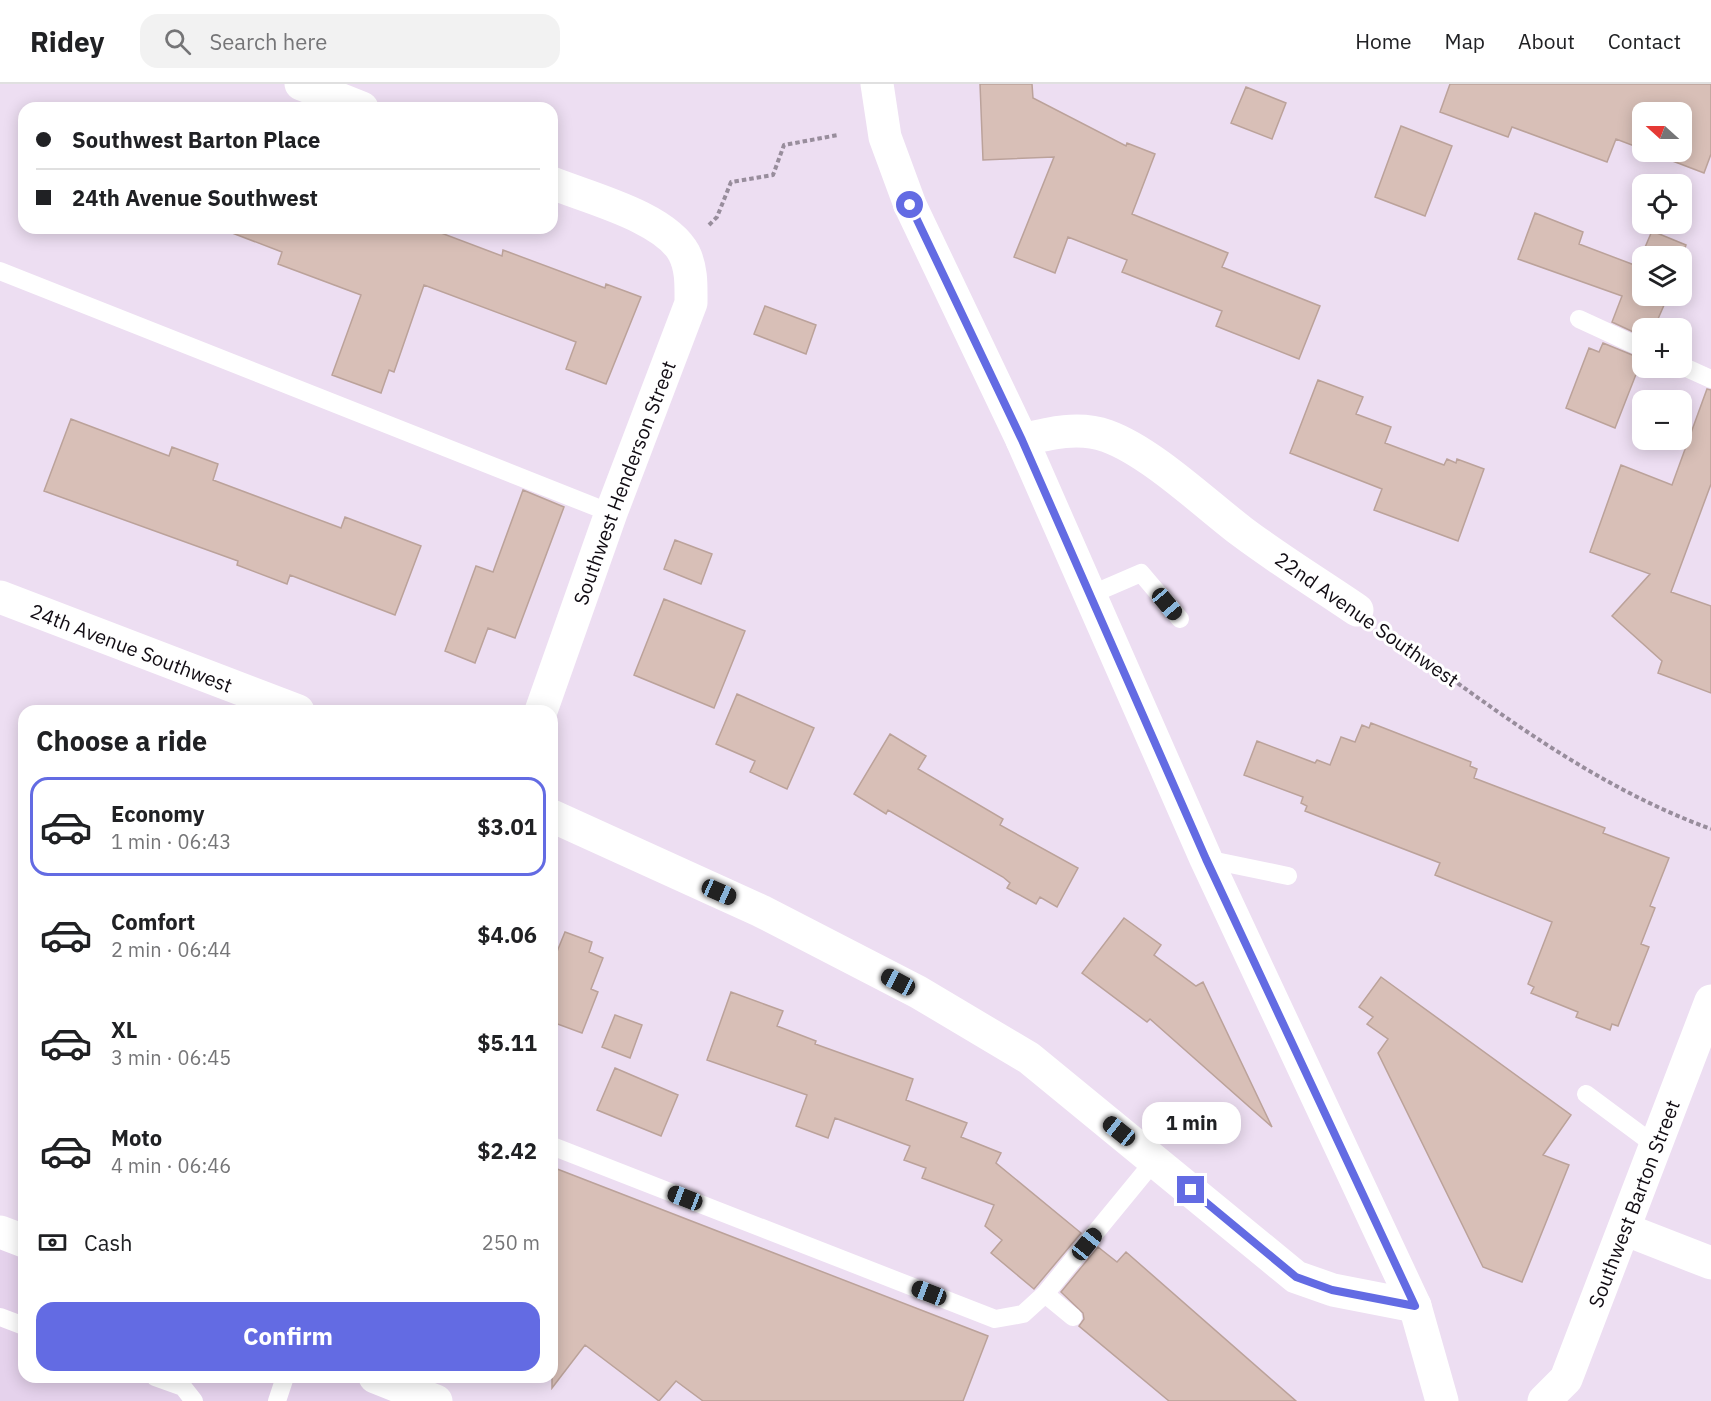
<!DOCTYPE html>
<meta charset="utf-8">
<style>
:root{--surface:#fff;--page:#f2f2f2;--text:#202124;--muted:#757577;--line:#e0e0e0;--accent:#636be3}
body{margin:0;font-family:"IBM Plex Sans",sans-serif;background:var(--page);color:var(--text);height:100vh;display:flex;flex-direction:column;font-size:22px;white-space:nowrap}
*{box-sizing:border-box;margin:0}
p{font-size:20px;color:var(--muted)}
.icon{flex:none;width:33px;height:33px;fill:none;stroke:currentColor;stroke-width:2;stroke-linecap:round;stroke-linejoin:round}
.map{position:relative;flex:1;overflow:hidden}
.panel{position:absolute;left:18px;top:621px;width:540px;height:678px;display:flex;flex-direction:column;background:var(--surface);border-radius:18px;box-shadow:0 3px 15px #0003}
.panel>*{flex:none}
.banner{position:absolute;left:18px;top:18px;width:540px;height:132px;border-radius:18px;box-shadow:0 3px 15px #0003;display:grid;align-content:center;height:132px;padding:0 18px;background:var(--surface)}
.needle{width:39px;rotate:291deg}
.tools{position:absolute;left:1632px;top:18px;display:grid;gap:12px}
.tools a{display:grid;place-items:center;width:60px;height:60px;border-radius:12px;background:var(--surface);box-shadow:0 3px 15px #0003;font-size:30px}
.end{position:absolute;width:27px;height:27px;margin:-14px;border:8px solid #636be3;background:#fff;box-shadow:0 0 0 3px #fff}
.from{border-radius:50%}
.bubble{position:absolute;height:42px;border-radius:18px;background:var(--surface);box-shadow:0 3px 15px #0003;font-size:20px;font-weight:700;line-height:42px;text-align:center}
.car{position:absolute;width:18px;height:36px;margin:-18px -9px;border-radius:8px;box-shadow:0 0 4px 2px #0007;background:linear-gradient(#222 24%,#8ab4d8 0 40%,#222 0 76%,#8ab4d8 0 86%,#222 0)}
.banner b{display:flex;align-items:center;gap:21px;height:57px;font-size:22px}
.banner b+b{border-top:2px solid var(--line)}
.banner i{width:15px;height:15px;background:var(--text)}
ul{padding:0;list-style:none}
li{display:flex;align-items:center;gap:18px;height:99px;margin:0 12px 9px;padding:0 6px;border:3px solid transparent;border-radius:18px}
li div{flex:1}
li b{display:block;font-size:22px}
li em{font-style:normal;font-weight:700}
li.active{border-color:var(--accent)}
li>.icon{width:54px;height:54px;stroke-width:1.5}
h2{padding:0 18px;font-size:27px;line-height:72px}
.pay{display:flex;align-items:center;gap:15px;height:66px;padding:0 18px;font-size:22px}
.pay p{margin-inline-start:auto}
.cta{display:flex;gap:12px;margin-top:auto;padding:12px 18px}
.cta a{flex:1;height:69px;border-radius:18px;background:var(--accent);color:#fff;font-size:24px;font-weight:700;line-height:69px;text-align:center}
header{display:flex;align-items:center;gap:36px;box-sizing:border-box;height:84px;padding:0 30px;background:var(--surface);border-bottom:2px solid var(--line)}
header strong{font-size:28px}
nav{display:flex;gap:33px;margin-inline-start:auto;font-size:21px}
.search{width:420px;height:54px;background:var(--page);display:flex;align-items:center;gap:15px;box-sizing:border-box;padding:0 21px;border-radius:18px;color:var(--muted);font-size:22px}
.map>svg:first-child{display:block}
</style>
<header>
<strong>Ridey</strong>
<div class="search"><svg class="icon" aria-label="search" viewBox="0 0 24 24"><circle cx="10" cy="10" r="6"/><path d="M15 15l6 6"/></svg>Search here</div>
<nav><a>Home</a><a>Map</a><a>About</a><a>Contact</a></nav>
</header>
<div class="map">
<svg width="1711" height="1317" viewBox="0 0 1711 1317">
<rect width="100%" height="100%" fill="#eddef2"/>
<path fill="#e5d2ec" d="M0,1148L24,1157V1293H375L436,1317H0Z"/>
<path fill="#d8bfb7" stroke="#bba29a" stroke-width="1.5" d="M980,0H1032L1033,14L1126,62L1127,59L1155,70L1132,130L1228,169L1222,183L1320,222L1299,275L1216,242L1222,227L1122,188L1127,176L1068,153L1055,189L1014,173L1054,73L983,76Z
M1450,0H1711V70L1704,89L1649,68H1682V28H1642V65L1616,55L1607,78L1512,43L1508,53L1440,28Z
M1246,3L1286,19L1272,55L1231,39Z
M1401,42L1452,62L1425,132L1375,113Z
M1535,129L1583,148L1579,160L1637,182L1652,147L1686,161L1682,173L1642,172V212H1668L1654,244H1642V252L1612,238L1622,212L1518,175Z
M228,144H428L502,172L503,166L605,204L606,200L641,213L606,300L566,285L576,258L424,201L394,288L389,286L381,309L332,291L361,211L278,180L282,168L227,147Z
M765,222L816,241L806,270L754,250Z
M1603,259L1642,275L1615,344L1566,324L1589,264L1599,268Z
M1318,296L1363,313L1356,330L1391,343L1385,359L1444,381L1447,375L1456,379L1457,375L1484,385L1458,457L1374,426L1382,405L1290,369Z
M1707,305L1711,306V400L1671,508L1711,522V609L1658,589L1662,577L1612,532L1650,490L1590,468L1621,381L1672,401Z
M71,335L169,372L172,363L218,380L213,396L341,444L345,433L421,462L395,531L290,491L287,500L237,481L238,477L44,407Z
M523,406L564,423L515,554L488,544L475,579L445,567L476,482L493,488Z
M675,456L712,470L701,500L664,485Z
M664,515L745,547L714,624L634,591Z
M737,610L814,644L787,705L750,688L755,677L716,660Z
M1371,639L1471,678L1470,682L1477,685L1474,694L1605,744L1603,749L1669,774L1650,822L1655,824L1641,860L1649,863L1618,942L1612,940L1610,946L1576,933L1578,928L1531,909L1534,903L1528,900L1552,838L1435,791L1440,779L1305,727L1307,722L1301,719L1303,713L1244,691L1257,657L1315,679L1317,676L1330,681L1341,653L1355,658L1362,641L1369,644Z
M890,650L926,672L918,685L1003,735L1000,741L1078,784L1057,823L1040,813L1036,820L1007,804L1010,799L1003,793L888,726L886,730L854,710Z
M1124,834L1161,861L1154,871L1196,902L1203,898L1272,1043L1150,935L1147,938L1082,889Z
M565,848L592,858L589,868L603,874L591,905L598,908L582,949L552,938V880Z
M1381,893L1571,1031L1543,1071L1569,1081L1522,1198L1483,1183L1378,969L1388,955L1367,940L1373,933L1359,923Z
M731,908L783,927L777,942L816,957L815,960L913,995L906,1016L967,1039L961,1053L1001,1069L996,1079L1081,1149L1034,1205L991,1169L1002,1156L985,1142L994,1121L922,1094L926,1084L904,1076L910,1062L835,1034L828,1054L796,1042L807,1011L707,976Z
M615,931L642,941L630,974L602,963Z
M615,984L678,1011L661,1052L597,1026Z
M552,1083L988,1252L963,1317H703L676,1297L659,1317L585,1261L552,1304Z
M1098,1163L1117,1178L1126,1168L1296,1317H1169L1079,1242L1084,1235L1083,1229L1061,1208Z"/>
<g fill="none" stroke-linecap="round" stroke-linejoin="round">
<path stroke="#988d9c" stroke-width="4" stroke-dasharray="4.5 3" stroke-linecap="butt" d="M709,141L717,133L731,98L773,91L784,61L838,51
M1385,546C1488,621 1590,701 1711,745"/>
<path stroke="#fff" stroke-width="18" d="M0,187L611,429
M1579,235L1642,264
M1682,282L1711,295
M1090,511L1141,489L1180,535
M1206,775L1288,792
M1586,1010L1656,1062
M552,1062L995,1235L1023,1230L1045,1210L1155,1076
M1045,1210L1073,1233
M0,1233L24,1242
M155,1293L183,1303L194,1317
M277,1317L285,1293"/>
<g stroke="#fff" stroke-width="33">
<path d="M301,0L362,24"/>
<path d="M1022,356C1050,349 1079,342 1107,352C1151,368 1203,418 1241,447C1278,475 1319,500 1357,526"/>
<path id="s1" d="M0,513L298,627"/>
<path id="s2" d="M541,627L611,429L691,219C691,202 692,185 684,169C665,133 589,114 552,99"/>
<path d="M552,732L761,827L918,908L1029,974L1296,1193L1333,1206L1415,1222"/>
<path d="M1624,1145L1711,1179"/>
<path id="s3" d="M1544,1317L1566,1295L1711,917"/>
</g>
<path stroke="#fff" stroke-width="33" d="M877,0L885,53L910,121L1022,356L1206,775L1415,1222L1442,1317
M0,1148L24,1157
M375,1293L436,1317"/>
</g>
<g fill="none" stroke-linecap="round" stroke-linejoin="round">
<path stroke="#636be3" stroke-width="8" d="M910,121L1022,356L1206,775L1415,1222L1332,1206L1296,1193L1191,1106"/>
</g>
<g text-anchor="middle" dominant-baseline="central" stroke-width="6" stroke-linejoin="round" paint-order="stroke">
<g font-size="20" fill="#110c13" stroke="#fff">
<text stroke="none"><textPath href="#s2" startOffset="243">Southwest Henderson Street</textPath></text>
<text transform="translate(1367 535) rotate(35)">22nd Avenue Southwest</text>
<text stroke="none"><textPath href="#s1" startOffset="141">24th Avenue Southwest</textPath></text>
<text stroke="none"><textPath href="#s3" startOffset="219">Southwest Barton Street</textPath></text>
</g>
</g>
</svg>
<div class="tools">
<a><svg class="needle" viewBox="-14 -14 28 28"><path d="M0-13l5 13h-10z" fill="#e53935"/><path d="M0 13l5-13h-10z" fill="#757577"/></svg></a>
<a><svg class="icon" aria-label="locate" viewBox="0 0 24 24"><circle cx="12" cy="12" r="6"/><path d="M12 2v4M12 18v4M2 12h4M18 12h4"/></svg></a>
<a><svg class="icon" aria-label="layers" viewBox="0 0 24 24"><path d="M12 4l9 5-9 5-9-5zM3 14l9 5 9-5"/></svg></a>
<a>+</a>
<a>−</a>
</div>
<i class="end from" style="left:910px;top:121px"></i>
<i class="end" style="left:1191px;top:1106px"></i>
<div class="bubble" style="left:1142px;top:1018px;width:99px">1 min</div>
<i class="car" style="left:1167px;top:520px;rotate:140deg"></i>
<i class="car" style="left:719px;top:808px;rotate:114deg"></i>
<i class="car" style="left:898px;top:898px;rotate:298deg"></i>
<i class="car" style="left:1119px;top:1047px;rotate:309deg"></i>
<i class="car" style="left:685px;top:1114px;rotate:291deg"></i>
<i class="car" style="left:1087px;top:1160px;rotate:39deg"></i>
<i class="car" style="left:929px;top:1209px;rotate:291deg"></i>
<div class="banner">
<b><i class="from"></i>Southwest Barton Place</b>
<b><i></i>24th Avenue Southwest</b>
</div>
<section class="panel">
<h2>Choose a ride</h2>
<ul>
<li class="active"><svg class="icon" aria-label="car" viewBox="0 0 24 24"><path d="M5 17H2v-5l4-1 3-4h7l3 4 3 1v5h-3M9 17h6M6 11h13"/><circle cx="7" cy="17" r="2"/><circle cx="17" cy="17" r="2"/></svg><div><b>Economy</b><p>1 min · 06:43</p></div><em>$3.01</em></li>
<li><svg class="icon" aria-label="car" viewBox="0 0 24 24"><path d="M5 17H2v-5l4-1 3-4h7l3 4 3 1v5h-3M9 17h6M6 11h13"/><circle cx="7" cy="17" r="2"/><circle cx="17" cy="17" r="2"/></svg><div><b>Comfort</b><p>2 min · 06:44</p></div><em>$4.06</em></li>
<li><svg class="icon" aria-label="car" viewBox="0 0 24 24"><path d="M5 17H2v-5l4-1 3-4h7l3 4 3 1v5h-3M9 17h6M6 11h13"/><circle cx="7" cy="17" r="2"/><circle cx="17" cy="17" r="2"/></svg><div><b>XL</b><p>3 min · 06:45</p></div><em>$5.11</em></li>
<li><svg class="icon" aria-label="car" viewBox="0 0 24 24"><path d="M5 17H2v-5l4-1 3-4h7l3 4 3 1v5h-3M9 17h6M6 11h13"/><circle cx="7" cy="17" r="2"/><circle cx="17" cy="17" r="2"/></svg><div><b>Moto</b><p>4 min · 06:46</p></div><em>$2.42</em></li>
</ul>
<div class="pay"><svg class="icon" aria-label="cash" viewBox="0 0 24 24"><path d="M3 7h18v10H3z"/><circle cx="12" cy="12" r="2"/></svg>Cash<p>250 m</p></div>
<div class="cta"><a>Confirm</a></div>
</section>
</div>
